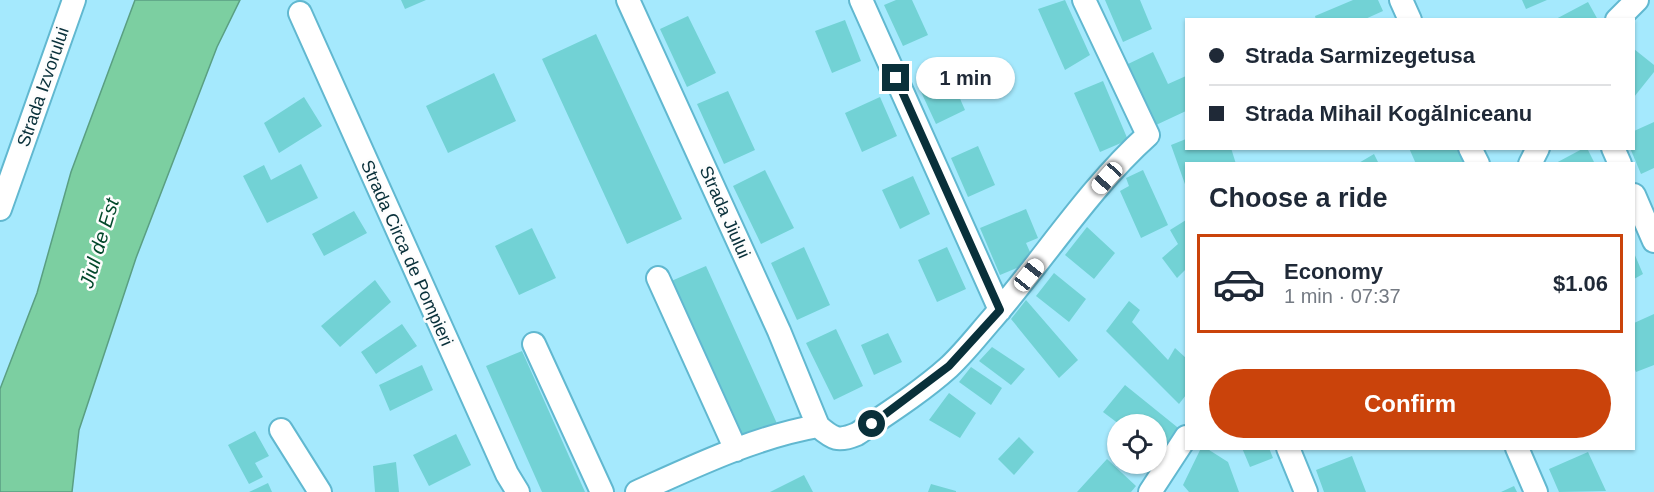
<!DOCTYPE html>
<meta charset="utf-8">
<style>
:root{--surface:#fff;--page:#f2f2f3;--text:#1f2937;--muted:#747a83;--line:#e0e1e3;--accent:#ca430b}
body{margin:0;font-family:Helvetica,sans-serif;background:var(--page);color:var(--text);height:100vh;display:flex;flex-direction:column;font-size:22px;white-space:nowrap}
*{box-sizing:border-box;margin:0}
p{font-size:20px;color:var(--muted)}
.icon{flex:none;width:33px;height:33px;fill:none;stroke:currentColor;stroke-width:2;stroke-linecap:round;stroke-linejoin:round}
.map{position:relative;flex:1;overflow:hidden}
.sheet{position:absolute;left:1185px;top:162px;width:450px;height:288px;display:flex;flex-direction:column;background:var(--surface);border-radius:0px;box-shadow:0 2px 4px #0004}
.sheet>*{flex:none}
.banner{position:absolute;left:1185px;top:18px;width:450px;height:132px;border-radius:0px;box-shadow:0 2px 4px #0004;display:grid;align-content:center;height:132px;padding:0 24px;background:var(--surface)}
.controls{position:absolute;left:1107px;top:414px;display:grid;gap:12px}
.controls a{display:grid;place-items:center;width:60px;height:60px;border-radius:50%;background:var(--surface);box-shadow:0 2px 4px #0004;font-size:30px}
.end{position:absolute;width:27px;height:27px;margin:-14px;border:8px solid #09303a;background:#fff;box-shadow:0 0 0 3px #fff}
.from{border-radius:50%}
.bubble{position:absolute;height:42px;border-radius:21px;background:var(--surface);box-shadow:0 2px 4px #0004;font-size:20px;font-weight:700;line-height:42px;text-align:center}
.car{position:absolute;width:18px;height:36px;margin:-18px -9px;border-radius:8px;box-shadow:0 0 4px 2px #0007;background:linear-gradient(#fff 24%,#345 0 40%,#fff 0 76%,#345 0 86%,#fff 0)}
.banner b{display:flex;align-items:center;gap:21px;height:57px;font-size:22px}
.banner b+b{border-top:2px solid var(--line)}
.banner i{width:15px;height:15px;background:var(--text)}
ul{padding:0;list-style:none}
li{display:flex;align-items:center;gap:18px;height:99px;margin:0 12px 9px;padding:0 12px;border:3px solid transparent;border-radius:0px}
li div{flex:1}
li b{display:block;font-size:22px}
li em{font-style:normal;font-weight:700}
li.current{border-color:var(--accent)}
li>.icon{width:54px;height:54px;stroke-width:1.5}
h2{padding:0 24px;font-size:27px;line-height:72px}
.primary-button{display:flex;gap:12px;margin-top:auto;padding:12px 24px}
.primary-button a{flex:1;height:69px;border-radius:36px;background:var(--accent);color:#fff;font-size:24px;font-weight:700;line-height:69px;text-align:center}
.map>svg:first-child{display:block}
</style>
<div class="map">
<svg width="1654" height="492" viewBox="0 0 1654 492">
<rect width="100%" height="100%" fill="#a5e9fd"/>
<path fill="#7ccfa1" stroke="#5a9f82" stroke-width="1.5" d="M135,0H240L217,47L136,258L79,430L72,492H0V389L37,293L71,172Z"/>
<path fill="#72d2d5" d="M401,0H426L405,9Z
M896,0H912L928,35L903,46L884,5Z
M1065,0L1090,55L1065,70L1038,9Z
M1105,0H1140L1152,29L1123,42Z
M1353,0H1378L1383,11L1363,20H1316L1315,16Z
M1522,0H1547L1526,9Z
M1588,2L1598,20H1554Z
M688,16L716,73L687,87L660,29Z
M845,20L861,61L832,73L815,31Z
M596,34L682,219L627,244L542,59Z
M1634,49L1654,65V72L1634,97Z
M1153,52L1168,84L1186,76V111L1156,125L1128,64Z
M946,67L965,110L936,124L916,81Z
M494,73L516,121L448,153L426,106Z
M1103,81L1128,140L1100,152L1074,93Z
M728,91L755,150L724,164L697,104Z
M304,97L322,126L279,153L264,123Z
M880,97L897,136L862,152L845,113Z
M1654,122V168L1641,174L1630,148H1634V131Z
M1186,139V148H1231L1236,164H1186V187L1171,145Z
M978,146L995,185L968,197L951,158Z
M1409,148H1457L1464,164H1416Z
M1584,148H1587L1595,164H1554Z
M1374,154L1379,164H1357Z
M301,164L318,198L267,223L243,176L264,165L271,180Z
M765,170L794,228L761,244L733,186Z
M1143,170L1168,225L1141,238L1120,191L1129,186L1126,178Z
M913,176L930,214L900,229L882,190Z
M1026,209L1038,238L1026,243L1034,261L1000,275L980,228Z
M354,211L367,233L324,256L312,234Z
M1186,220V269L1177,278L1162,258L1178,244L1170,230Z
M1087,227L1115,253L1094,279L1065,255Z
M532,228L556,278L519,295L495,246Z
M804,247L830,305L797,320L771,263Z
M947,247L966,289L937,302L918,260Z
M1634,253L1643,274L1634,279Z
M706,266L779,428L742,443L669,282Z
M1054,273L1086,299L1069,322L1036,296Z
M375,280L391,302L340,347L321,326Z
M1026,300L1078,360L1059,378L1011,319Z
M1129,301L1140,310L1132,322L1168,360L1175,348L1186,358V395L1179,404L1106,331Z
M1654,314V365L1636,372L1634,367V323Z
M402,324L417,346L376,374L361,352Z
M836,329L863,386L834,400L806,343Z
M888,333L902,362L874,375L861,345Z
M992,347L1025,369L1011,385L979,361Z
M522,351L585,492H542L486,366Z
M422,365L433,390L390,411L379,385Z
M971,367L1002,388L991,405L959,382Z
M1125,385L1182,431L1161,458L1156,454V424H1119L1103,412Z
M949,393L976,413L960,438L929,420Z
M255,431L269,456L255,463L263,477L249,484L228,445Z
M456,434L471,465L429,486L413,455Z
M1019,437L1034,452L1014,475L998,459Z
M1201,448H1206L1228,462L1239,492H1189L1183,485Z
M1242,448H1269L1273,458L1250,467Z
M1588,452L1606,491L1559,492L1549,469Z
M1352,456L1366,492H1324L1316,470Z
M1107,459L1136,486L1131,492H1077Z
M396,462L399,492H375L373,466Z
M804,475L813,492H770Z
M268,483L272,492H249Z
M931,484L956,491V492H928Z
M1514,486L1517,492H1501Z"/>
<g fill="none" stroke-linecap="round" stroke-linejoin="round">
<defs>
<path id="minor" d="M628,0L779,331L818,426
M861,0L1000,310
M1401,0L1410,20
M300,13L507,474L518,492
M1617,20L1637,0
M1470,148L1478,164
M1613,148L1620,164
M1530,164L1538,148
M1634,195L1654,241
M0,209L74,0
M658,278L736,450
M534,344L602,492
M281,430L320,492
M1288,448L1306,492
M1517,448L1536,492
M637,492C695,466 755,437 818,426C833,439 838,442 857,434C888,413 921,392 949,367C965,352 978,335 992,319C1044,259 1089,188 1148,135L1084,0
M1150,492L1186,437"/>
</defs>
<use href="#minor" stroke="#61b8d0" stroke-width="26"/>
<use href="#minor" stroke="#fff" stroke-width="22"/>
</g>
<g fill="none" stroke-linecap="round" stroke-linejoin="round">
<path stroke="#09303a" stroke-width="8" d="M872,424L949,366L1000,310L896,78"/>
</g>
<g text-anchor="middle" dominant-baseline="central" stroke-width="5" stroke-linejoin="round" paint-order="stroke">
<g font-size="18" fill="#09303a" stroke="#fdfdfd">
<text transform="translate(43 87) rotate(-71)">Strada Izvorului</text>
<text transform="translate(725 212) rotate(66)">Strada Jiului</text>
<text transform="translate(407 253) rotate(66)">Strada Circa de Pompieri</text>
</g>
<g font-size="20" font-style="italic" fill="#02482b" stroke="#fdfdfd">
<text transform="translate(99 243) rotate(-73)">Jiul de Est</text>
</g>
</g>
</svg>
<div class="controls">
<a><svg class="icon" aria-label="locate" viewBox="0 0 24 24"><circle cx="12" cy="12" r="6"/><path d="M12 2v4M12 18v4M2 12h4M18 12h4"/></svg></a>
</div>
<i class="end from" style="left:872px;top:424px"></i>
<i class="end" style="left:896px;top:78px"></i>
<div class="bubble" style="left:916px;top:57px;width:99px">1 min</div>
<i class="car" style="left:1107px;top:178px;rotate:222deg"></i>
<i class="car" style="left:1029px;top:275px;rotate:39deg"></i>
<div class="banner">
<b><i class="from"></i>Strada Sarmizegetusa</b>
<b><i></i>Strada Mihail Kogălniceanu</b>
</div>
<section class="sheet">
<h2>Choose a ride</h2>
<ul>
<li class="current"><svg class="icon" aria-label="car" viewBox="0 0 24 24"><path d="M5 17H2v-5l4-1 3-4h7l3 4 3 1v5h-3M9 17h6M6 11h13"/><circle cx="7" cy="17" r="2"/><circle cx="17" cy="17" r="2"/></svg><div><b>Economy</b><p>1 min · 07:37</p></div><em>$1.06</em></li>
</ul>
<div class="primary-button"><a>Confirm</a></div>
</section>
</div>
